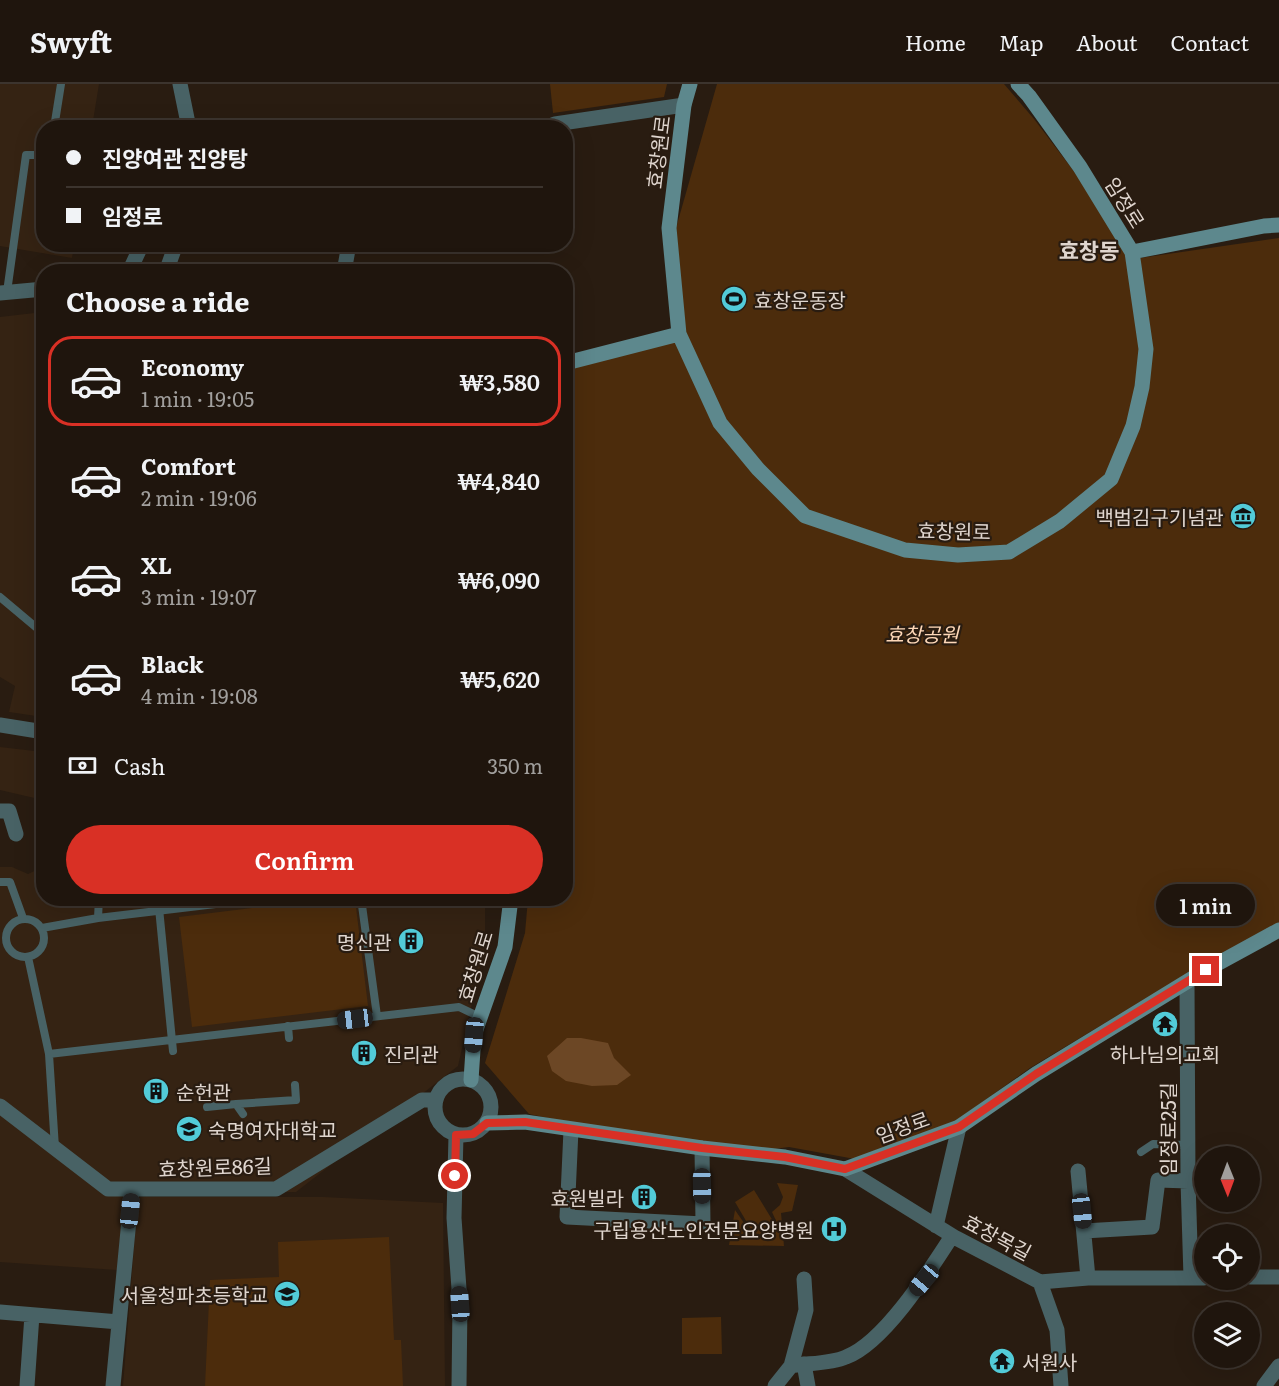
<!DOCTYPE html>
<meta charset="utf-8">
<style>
:root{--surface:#1f150d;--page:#271e16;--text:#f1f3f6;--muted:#a19f9d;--line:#3c342e;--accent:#d93025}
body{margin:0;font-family:Literata,"Noto Sans KR",serif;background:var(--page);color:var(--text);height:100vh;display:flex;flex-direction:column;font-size:22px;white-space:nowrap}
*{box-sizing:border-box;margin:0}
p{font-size:20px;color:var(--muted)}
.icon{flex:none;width:33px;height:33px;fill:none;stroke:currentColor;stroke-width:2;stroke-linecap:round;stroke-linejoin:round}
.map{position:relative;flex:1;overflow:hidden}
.sheet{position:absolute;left:36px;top:180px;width:537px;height:642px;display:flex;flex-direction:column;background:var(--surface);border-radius:24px;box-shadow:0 6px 24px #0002,0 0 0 2px var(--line)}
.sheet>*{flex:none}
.top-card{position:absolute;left:36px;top:36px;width:537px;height:132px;border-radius:24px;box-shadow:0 6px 24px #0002,0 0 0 2px var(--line);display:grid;align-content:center;height:132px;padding:0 30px;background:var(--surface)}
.needle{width:39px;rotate:179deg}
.tools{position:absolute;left:1194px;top:1062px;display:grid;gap:12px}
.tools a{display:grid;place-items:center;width:66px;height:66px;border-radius:50%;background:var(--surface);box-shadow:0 6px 24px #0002,0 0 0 2px var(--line);font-size:30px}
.end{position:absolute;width:27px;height:27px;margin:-14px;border:8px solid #d93025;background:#fff;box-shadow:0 0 0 3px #fff}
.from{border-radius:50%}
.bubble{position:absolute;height:42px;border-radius:21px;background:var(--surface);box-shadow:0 6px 24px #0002,0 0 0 2px var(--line);font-size:20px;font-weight:600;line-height:42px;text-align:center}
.car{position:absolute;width:18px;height:36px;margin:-18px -9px;border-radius:8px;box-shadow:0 0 4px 2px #0007;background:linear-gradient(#222 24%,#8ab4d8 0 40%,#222 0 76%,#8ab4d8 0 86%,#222 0)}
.top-card b{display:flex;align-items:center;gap:21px;height:57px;font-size:22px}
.top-card b+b{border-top:2px solid var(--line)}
.top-card i{width:15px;height:15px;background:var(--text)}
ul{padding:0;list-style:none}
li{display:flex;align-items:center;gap:18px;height:90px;margin:0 12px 9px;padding:0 18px;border:3px solid transparent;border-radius:24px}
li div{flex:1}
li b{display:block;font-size:22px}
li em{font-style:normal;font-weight:600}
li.on{border-color:var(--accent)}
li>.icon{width:54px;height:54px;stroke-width:1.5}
h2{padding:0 30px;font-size:27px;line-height:72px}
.pay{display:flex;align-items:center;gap:15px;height:66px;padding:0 30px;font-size:22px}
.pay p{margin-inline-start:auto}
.cta{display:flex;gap:12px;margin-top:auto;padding:12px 30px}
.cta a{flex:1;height:69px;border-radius:36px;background:var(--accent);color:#fff;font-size:24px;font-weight:600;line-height:69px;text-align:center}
header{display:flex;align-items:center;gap:36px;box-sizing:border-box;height:84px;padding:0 30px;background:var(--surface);border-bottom:2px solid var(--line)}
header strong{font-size:28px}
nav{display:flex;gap:33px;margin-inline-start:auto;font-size:21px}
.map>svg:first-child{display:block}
</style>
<header>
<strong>Swyft</strong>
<nav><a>Home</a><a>Map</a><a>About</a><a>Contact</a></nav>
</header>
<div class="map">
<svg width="1279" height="1302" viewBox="0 0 1279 1302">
<rect width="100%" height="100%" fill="#291c11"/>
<path fill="#352313" d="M0,0H99L92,43L44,44V160L74,161L72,174L0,162Z
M43,228V633L9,628L15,602L0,593V233Z
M0,663L43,668V716L0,706Z
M0,783H12L28,790L43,783L44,814L485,815V861L458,982L296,1108L125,1110L117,1186L0,1178Z
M138,1113H323L443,1119L445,1302H123Z"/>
<path fill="#4c2c0c" d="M550,0H667L664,13L553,29Z
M717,0H1004L1034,35L1140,174L1279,154V839L1203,880L1030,984L957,1036L855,1075L789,1063L750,1068L610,1047L529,1030L485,979L525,849L528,815L566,814V284L686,252L676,144Z
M333,814L355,815L368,922L192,943L179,833Z
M777,1099L798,1101L792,1127L781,1129L784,1162L729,1161L735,1126L756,1156L777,1145L778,1141L772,1128L780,1121L783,1113Z
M754,1106L776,1142L756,1154L735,1118Z
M389,1153L394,1256H401L403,1302H205L210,1196L279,1193L278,1158Z
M721,1233L722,1270H682V1234Z"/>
<path fill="#6c4725" d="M567,954H581L608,959L614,974L631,991L617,1001L592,1002L566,997L552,987L547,972Z"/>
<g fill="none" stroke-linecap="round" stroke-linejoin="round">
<path stroke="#486265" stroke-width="8" d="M54,44L61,0
M7,208L26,71H44
M0,513L44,550
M0,798H10L23,834
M158,814L173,967
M361,814L377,932
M98,834L99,814
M6 854a19 19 0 1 1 38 0a19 19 0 1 1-38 0Z
M42,844L98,834L266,814
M28,873L49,970L55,1064
M288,942L289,954
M49,970L459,923L480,933
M207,1023L236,1020
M243,1030L236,1020L296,1016L295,1001
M1141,1068L1153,1060L1187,1061"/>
<path stroke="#486265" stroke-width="15" d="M180,0L189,44
M545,44L555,40L684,21
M442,160L445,162
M129,188L142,160
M166,188L176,160
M344,188L349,160
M0,209L44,205
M0,641L44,648
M0,727H9L16,750
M1187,898L1188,1097L1191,1193
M435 1023a28 28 0 1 1 56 0a28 28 0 1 1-56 0Z
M0,1022L108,1105H276L422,1016H436
M571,1046L567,1133L703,1140L702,1064
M456,1051L454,1134L460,1219L459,1302
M845,1085L956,1154L1040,1198L1057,1246L1061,1302
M1078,1087L1088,1194
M936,1142L959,1043
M1084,1147L1152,1143L1158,1096L1188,1097
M1250,1193H1279
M1040,1198L1088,1194H1204
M0,1228L119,1238
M804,1280L808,1302
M791,1282L806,1226L804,1195
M27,1302L32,1231
M113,1302L132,1105
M775,1302L791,1282C808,1279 830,1280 846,1273C884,1259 930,1186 952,1152
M1264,1302L1279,1282"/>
<path stroke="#5d888d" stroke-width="15" d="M1018,0L1029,12L1080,83L1132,168L1264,142L1279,141
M679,250L720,339L758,385L805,432L905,466L958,471L1009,468L1060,437L1111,395L1133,342L1142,303L1146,265L1132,168
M566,279L679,250L669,144L684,21L690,0
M471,996L474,951L505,863L511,814
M487,1039L525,1038L702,1064L785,1073L845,1085L959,1043L1036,990L1206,886L1279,846"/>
</g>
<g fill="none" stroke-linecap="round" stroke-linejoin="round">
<path stroke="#d93025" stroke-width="8" d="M455,1092L456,1051L473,1050L487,1039L525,1038L702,1064L785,1073L845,1085L959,1043L1036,990L1206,886"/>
</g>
<defs>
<symbol id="stadium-disc" viewBox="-11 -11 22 22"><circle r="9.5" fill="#52cbd8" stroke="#291c11"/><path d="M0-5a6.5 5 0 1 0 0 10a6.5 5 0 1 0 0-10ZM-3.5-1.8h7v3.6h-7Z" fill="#111"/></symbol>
<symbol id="museum-disc" viewBox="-11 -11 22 22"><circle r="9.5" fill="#52cbd8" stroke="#291c11"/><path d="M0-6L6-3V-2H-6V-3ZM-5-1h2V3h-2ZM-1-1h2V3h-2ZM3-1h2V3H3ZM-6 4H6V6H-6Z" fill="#111"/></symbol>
<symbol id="building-disc" viewBox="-11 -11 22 22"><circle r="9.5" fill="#52cbd8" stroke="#291c11"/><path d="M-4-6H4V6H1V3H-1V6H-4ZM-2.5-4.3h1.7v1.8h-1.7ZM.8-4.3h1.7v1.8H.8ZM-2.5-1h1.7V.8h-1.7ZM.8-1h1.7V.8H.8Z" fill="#111"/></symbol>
<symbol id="temple-disc" viewBox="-11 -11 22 22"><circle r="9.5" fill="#52cbd8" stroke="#291c11"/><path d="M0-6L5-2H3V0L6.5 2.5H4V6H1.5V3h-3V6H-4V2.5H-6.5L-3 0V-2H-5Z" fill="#111"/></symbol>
<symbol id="university-disc" viewBox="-11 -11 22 22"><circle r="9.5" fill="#52cbd8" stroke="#291c11"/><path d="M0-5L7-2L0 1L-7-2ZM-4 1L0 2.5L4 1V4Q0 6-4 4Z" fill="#111"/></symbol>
<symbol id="hospital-disc" viewBox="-11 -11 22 22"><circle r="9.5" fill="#52cbd8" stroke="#291c11"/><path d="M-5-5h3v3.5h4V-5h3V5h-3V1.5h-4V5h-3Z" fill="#111"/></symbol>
<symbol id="school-disc" viewBox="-11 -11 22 22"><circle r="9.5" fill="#52cbd8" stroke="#291c11"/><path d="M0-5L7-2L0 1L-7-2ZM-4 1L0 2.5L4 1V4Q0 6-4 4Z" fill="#111"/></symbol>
</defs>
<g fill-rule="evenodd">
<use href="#stadium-disc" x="719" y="200" width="30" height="30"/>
<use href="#museum-disc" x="1228" y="417" width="30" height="30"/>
<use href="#building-disc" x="396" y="842" width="30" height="30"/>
<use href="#temple-disc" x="1150" y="925" width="30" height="30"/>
<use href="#building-disc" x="349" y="954" width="30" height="30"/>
<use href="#building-disc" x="141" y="992" width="30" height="30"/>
<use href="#university-disc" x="174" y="1030" width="30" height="30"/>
<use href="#building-disc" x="629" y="1098" width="30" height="30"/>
<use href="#hospital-disc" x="819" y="1130" width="30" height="30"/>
<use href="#school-disc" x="272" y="1195" width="30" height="30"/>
<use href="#temple-disc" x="987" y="1262" width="30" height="30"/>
</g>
<g text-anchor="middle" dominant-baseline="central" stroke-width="4.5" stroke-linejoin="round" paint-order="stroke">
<g font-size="20" fill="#dfd5ce" stroke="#291c11">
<text transform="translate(657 68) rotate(-83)">효창원로</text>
<text transform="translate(1126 118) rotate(58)">임정로</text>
<text transform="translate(954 446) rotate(1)">효창원로</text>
<text transform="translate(474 882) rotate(-73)">효창원로</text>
<text transform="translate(902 1042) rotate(-20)">임정로</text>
<text transform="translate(1167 1045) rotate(-90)">임정로25길</text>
<text transform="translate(215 1082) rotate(-2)">효창원로86길</text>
<text transform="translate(998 1152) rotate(28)">효창목길</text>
</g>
<g font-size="20" fill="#dfd5ce" stroke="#291c11" text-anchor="start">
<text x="754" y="215">효창운동장</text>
<text x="1224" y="432" text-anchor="end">백범김구기념관</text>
<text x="392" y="857" text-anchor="end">명신관</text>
<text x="384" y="969">진리관</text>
<text x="1165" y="969" text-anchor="middle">하나님의교회</text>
<text x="176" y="1007">순헌관</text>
<text x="208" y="1045">숙명여자대학교</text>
<text x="624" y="1113" text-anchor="end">효원빌라</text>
<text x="814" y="1145" text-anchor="end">구립용산노인전문요양병원</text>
<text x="268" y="1210" text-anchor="end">서울청파초등학교</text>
<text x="1022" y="1277">서원사</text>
</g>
<g font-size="20" font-style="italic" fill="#fed8b8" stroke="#291c11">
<text x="922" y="549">효창공원</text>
</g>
<g font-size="22" font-weight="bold" fill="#dfd5ce" stroke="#291c11">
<text x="1089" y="165">효창동</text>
</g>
</g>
</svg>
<div class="tools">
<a><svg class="needle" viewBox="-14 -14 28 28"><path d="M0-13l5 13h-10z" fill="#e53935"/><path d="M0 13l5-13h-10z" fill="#a19f9d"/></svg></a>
<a><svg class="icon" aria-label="locate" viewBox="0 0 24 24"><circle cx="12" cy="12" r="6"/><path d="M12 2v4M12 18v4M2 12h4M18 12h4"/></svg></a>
<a><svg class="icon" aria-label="layers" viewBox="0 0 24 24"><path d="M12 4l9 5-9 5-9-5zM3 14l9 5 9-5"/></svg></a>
</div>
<i class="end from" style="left:455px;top:1092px"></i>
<i class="end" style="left:1206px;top:886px"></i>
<div class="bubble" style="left:1156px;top:800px;width:99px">1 min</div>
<i class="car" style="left:355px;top:935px;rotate:263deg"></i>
<i class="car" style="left:474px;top:951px;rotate:185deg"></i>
<i class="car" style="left:702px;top:1102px;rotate:179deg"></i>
<i class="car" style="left:130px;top:1127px;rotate:6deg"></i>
<i class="car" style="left:1082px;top:1127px;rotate:174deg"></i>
<i class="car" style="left:924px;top:1196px;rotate:220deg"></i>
<i class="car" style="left:460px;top:1220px;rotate:356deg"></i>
<div class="top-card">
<b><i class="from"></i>진양여관 진양탕</b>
<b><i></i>임정로</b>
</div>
<section class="sheet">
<h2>Choose a ride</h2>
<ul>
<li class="on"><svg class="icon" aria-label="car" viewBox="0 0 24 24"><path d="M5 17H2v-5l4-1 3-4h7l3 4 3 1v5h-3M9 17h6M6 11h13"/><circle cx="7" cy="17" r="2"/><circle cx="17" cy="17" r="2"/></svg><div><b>Economy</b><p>1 min · 19:05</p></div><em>₩3,580</em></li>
<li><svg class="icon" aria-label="car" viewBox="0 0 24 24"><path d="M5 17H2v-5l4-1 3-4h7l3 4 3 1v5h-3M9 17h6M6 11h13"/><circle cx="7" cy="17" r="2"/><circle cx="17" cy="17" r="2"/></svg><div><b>Comfort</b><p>2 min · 19:06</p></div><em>₩4,840</em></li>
<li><svg class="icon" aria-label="car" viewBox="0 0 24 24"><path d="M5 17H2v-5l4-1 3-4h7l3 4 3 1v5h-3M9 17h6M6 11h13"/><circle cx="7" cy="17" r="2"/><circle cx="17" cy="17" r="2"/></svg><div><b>XL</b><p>3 min · 19:07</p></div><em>₩6,090</em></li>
<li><svg class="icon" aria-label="car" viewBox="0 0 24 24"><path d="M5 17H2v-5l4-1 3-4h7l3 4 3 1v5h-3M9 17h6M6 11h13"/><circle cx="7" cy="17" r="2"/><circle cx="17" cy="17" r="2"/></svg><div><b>Black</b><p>4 min · 19:08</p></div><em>₩5,620</em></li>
</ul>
<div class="pay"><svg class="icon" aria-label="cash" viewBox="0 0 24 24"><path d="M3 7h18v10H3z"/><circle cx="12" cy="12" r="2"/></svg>Cash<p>350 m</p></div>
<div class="cta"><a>Confirm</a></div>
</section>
</div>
